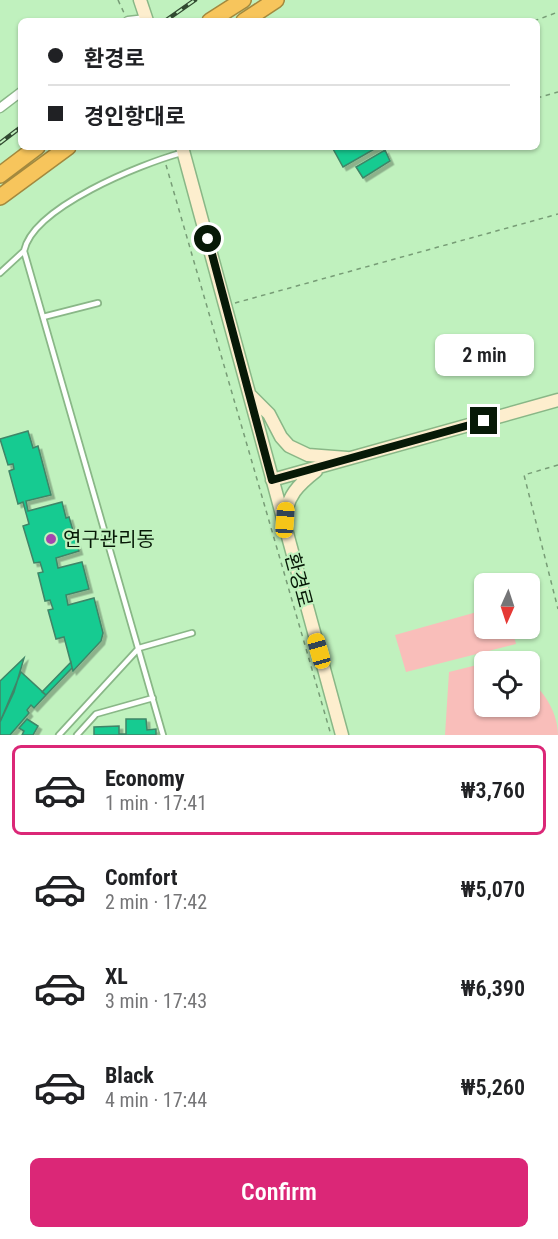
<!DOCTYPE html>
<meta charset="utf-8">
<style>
:root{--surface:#fff;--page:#f6f6f6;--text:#202124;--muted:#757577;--line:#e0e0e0;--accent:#db2777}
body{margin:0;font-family:"Roboto Condensed","Noto Sans KR",sans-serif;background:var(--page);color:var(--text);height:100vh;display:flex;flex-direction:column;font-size:22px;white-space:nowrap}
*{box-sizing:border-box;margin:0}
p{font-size:20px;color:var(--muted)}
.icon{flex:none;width:33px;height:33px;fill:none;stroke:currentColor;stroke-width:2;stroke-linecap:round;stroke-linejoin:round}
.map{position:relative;height:735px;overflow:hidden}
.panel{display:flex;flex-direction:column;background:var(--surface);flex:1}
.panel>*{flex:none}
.guide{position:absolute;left:18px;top:18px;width:522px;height:132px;border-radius:9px;box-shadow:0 2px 4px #0004;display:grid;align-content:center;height:132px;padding:0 30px;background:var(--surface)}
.needle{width:39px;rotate:183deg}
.tools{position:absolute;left:474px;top:573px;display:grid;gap:12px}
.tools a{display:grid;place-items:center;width:66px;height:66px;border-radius:9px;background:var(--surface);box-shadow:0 2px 4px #0004;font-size:30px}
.end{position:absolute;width:27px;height:27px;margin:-14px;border:8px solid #071907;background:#fff;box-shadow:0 0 0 3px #fff}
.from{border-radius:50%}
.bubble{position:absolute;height:42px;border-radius:9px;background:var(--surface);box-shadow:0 2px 4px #0004;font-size:20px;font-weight:600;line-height:42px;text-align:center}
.car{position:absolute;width:18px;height:36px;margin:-18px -9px;border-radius:8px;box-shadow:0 0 4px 2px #0007;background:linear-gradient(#f5c518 24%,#345 0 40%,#f5c518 0 76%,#345 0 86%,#f5c518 0)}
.guide b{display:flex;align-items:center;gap:21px;height:57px;font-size:22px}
.guide b+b{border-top:2px solid var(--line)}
.guide i{width:15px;height:15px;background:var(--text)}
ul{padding:10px 0 0;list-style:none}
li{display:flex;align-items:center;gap:18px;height:90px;margin:0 12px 9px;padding:0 18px;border:3px solid transparent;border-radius:9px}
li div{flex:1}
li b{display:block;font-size:22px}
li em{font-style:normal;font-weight:600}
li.current{border-color:var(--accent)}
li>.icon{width:54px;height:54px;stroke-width:1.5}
.button{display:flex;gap:12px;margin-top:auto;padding:12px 30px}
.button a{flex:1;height:69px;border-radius:9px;background:var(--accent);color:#fff;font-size:24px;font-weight:600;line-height:69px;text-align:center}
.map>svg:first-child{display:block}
</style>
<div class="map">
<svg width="558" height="735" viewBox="0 0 558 735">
<defs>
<filter id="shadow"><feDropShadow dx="3.5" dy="3.5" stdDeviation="0" flood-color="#0004"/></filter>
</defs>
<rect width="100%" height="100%" fill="#c0f1be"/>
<path fill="#f9beba" d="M484,610V628L512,629L516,644L406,672L395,635Z
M477,665H484V706H530V681C546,693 558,715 558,735H445L449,672Z"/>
<path fill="#14cb91" stroke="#3f8567" stroke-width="1.5" filter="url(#shadow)" d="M332,147H378L343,167Z
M385,150L390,161L363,178L356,167Z
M28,431L33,448L38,446L51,495L26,501L28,511L62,502L66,518L69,517L79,551L56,558L58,568L82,562L89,589L66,595L68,605L94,598L103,633L101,641L73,671L64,637L56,639L48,610L53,609L50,600L45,601L38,573L43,572L40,562L34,563L23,526L29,524L23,502L18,504L9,471L14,469L13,464L8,465L0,439Z
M24,658L14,692L0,722V681Z
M71,662L72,668L46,695L42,692Z
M21,672L46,695L34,708L31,705L27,710L29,713L10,735H0V722Z
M27,719L38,726L33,735H22L24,731L19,728Z
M126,719H146L147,730L156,729V735H94V727L119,726V734H126Z"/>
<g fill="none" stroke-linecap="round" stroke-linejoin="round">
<defs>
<path id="lane" d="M0,273L24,251
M43,317L98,303
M59,735L139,648L192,633
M77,735L96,714L153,698
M163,735L24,251C33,207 141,164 181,153"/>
<path id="street" d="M128,21L146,19
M0,108L21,92"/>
<path id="secondary" d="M140,0L147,21
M182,147L342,735
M251,396L269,414L281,437L289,446L308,455L347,458
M272,480L558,400
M285,519C287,496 298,485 316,471"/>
<path id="highway" d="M210,21L243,0
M244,21L276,0
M0,175L37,147
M0,197L68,147"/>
</defs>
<use href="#lane" stroke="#89b787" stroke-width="8"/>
<use href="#street" stroke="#89b787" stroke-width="11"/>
<use href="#secondary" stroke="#89b787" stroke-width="15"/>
<use href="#highway" stroke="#a3893e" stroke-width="18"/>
<path stroke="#779c76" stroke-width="1.5" stroke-dasharray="4.5 4.5" stroke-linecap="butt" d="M118,0L125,15
M534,21L558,12
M537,98L558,92
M430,147H431
M166,165L331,735
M235,303L558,214
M558,465L524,475L558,609"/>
<use href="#lane" stroke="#fff" stroke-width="4.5"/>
<use href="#street" stroke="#fff" stroke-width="8"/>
<use href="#secondary" stroke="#fdeece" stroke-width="12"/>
<use href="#highway" stroke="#f7c55c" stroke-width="15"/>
<defs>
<path id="rail" d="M165,21L195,0
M0,143L21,127"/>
</defs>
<use href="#rail" stroke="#314a31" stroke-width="4.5"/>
<use href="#rail" stroke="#c0f1be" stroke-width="2" stroke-dasharray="7" stroke-linecap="butt"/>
</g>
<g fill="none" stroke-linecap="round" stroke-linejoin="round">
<path stroke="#071907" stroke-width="8" d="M208,239L272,480L484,421"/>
</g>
<circle fill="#a546af" stroke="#c0f1be" stroke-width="2" cx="51" cy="539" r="6"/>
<g text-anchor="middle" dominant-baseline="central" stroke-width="4.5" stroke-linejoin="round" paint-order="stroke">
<g font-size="20" fill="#071907" stroke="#c0f1be" text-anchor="start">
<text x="63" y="539">연구관리동</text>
</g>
<g font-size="20" fill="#071907" stroke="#c0f1be">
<text transform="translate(299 580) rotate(75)">환경로</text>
</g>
</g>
</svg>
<div class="tools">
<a><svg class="needle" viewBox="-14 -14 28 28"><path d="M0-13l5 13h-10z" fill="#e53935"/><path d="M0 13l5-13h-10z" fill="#757577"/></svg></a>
<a><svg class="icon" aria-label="locate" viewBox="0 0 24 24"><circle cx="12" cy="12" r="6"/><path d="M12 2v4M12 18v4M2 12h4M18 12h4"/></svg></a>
</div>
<i class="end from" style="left:208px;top:239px"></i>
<i class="end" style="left:484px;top:421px"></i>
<div class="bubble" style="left:435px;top:334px;width:99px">2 min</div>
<i class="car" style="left:285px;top:520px;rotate:4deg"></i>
<i class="car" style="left:319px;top:651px;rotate:344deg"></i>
<div class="guide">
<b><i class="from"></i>환경로</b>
<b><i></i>경인항대로</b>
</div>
</div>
<section class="panel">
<ul>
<li class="current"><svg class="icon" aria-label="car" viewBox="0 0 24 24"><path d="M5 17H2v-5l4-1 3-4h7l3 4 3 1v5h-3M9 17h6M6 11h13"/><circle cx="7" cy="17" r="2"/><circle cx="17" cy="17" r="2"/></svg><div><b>Economy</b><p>1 min · 17:41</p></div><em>₩3,760</em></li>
<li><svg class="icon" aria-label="car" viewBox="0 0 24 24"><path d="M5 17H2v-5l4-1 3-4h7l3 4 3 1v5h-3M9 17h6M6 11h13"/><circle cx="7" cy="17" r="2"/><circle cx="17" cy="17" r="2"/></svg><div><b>Comfort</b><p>2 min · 17:42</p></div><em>₩5,070</em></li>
<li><svg class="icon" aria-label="car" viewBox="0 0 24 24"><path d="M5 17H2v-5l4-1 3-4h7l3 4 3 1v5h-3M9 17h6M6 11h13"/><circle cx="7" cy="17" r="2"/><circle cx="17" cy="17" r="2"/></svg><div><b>XL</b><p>3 min · 17:43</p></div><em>₩6,390</em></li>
<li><svg class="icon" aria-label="car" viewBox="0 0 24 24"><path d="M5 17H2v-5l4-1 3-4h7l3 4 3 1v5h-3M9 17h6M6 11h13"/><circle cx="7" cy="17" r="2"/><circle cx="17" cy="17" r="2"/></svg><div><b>Black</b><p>4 min · 17:44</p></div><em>₩5,260</em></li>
</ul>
<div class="button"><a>Confirm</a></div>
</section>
